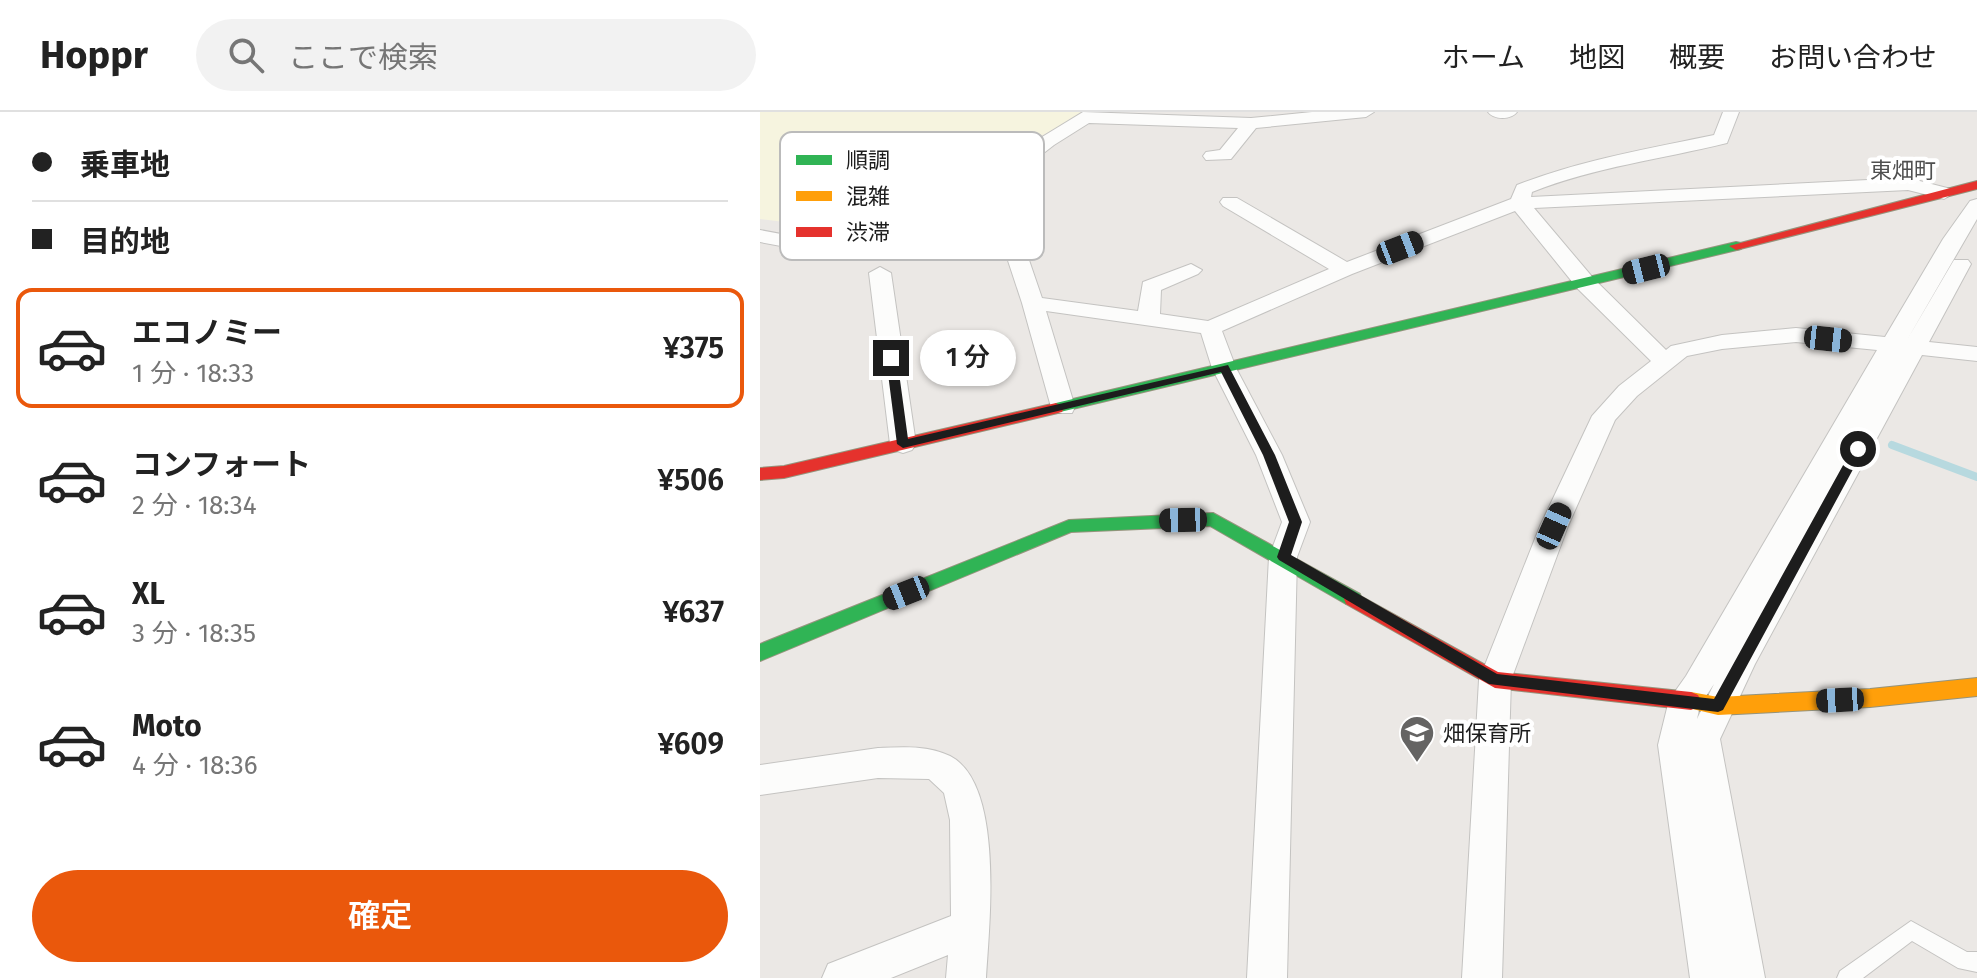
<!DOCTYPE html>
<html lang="ja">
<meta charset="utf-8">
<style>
:root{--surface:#fff;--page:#f2f2f2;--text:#222;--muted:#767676;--line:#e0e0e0;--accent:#ea580c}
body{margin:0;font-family:"Fira Sans","Noto Sans JP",sans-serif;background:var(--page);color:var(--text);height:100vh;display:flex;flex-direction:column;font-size:30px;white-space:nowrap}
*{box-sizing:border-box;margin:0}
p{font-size:26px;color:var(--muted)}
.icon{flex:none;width:44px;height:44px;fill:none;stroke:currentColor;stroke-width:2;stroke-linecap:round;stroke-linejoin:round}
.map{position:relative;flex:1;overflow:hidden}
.sheet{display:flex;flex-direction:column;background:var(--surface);width:760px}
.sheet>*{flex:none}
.banner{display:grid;align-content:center;height:176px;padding:0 32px;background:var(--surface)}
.end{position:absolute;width:36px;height:36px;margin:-18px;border:10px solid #1d1d1d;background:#fff;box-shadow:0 0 0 4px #fff}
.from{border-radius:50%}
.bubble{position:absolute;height:56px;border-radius:28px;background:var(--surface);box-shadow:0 2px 6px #0004;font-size:26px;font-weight:600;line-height:56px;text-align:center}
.car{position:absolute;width:24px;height:48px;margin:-24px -12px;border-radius:10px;box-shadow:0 0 6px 2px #0007;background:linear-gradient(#222 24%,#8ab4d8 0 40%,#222 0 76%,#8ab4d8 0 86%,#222 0)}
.banner b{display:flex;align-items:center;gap:28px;height:76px;font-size:30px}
.banner b+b{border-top:2px solid var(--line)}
.banner i{width:20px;height:20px;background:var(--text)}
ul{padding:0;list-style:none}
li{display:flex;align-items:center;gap:24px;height:120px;margin:0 16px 12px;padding:0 16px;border:4px solid transparent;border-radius:16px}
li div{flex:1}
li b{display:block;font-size:30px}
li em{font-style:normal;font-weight:600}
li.on{border-color:var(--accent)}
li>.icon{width:72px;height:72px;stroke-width:1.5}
.action{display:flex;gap:16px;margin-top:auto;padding:16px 32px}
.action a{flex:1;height:92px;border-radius:48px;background:var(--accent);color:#fff;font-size:32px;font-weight:600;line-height:92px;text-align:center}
header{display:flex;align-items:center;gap:48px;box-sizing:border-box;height:112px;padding:0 40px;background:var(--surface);border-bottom:2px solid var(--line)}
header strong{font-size:38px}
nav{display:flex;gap:44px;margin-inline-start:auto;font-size:28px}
.search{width:560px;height:72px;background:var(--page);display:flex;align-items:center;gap:20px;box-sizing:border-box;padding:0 28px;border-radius:44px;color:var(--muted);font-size:30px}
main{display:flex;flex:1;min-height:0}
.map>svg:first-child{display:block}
</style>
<header>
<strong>Hoppr</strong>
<div class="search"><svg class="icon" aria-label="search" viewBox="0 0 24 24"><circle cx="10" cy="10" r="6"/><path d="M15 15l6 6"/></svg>ここで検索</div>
<nav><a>ホーム</a><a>地図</a><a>概要</a><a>お問い合わせ</a></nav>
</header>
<main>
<section class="sheet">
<div class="banner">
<b><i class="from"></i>乗車地</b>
<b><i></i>目的地</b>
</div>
<ul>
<li class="on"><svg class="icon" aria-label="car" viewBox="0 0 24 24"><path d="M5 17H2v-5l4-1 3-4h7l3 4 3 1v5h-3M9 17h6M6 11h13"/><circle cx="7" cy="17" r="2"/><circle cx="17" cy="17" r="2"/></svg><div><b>エコノミー</b><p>1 分 · 18:33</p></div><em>¥375</em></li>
<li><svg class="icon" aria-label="car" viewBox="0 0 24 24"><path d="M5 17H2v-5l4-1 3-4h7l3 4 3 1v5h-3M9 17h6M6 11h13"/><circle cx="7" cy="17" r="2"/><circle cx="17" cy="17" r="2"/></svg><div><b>コンフォート</b><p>2 分 · 18:34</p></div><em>¥506</em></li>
<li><svg class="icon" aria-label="car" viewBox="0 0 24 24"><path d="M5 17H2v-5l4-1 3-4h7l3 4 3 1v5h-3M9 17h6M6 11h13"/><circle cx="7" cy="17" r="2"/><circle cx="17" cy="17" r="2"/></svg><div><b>XL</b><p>3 分 · 18:35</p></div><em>¥637</em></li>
<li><svg class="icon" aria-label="car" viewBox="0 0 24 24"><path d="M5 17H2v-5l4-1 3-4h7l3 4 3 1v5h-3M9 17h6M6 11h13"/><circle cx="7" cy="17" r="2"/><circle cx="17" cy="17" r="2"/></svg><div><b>Moto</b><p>4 分 · 18:36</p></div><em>¥609</em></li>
</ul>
<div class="action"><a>確定</a></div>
</section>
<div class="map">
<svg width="1217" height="866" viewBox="0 0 1217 866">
<rect width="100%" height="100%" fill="#ebe8e5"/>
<path fill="#f6f4df" d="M0,0H326L158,90L73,116L0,107Z"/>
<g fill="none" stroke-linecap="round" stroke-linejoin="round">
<path stroke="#b7d9df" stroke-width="8" d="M1132,333L1217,365"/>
<defs>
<path id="lane" d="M1151,809L1207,840H1217V860L1198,856L1152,829L1103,866H1077L1080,859Z"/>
<path id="street" d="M323,0L491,6L552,0H614L606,5L496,16L471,47L446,48L443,44L446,40L460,38L478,16L329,11L294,33L240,75L246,81L282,186L378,199L383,170L431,152L442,158L438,162L401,178L400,202L448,209L569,157L463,94L460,90L463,86H477L587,150L751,87L757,73C821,48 887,37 954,23L963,0H979L967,31C902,47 835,55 772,80L771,85L1148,66L1191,77L1194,81L1184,87L1148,78L774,96L834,167L906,238L911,234L962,223L1036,216L1125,225L1183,127L1210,89L1217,87V107L1147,228L1194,148H1208L1211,152L1169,230L1217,235V249L1162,243L995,552L960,627L1005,866H930L898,633L909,588L926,564L1117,238L1036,230L962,237L927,244L877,284L855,308L808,414L751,568L742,866H702L719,568L780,414L832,304L859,274L891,249L818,177L755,99L592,162L462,219L476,256L522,343L550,410L537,445L527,866H487L509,445L522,410L496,343L452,256L441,221L286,199L315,295L312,301H294L291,295L262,191L226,82L130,133L80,145L0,130V118L80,133L116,124L239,60L282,25ZM954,572L937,607L940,593Z
M728,0H757C751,8 734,8 728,0Z
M120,155L131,161L156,332L152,338L143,341L134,338L130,332L109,161Z
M118,636C142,635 168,633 190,644C245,672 229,814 226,866H186L188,843L131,866H62L68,852L191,804L190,708L184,681L169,667L118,666L0,683V653Z"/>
<path id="fast" d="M976,130L981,131V137L296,301L288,296L296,291Z
M453,401L600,482L602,487L600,492H586L450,414L311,420L0,549V532L309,408Z"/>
<path id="slow" d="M1217,566V584L1110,595L958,603L924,595L921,589L924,583L931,580L958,585L1110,577Z"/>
<path id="jam" d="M1217,69V77L976,138L969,134Z
M296,291L304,296L302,300L24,366L0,368V356L24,354Z
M593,480L738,560L931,580L938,583L941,589L938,595L931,598L735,576L586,492L584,487L586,482Z"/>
</defs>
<use href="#lane" stroke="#c4c3c1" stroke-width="2"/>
<use href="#street" stroke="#c4c3c1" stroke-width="2"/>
<use href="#fast" stroke="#95947d" stroke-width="2"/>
<use href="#slow" stroke="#95947d" stroke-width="2"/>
<use href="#jam" stroke="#95947d" stroke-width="2"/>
<use href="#lane" fill="#fcfcfb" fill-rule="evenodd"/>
<use href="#street" fill="#fcfcfb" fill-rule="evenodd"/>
<use href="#fast" fill="#30b455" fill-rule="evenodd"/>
<use href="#slow" fill="#ff9f0a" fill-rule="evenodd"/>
<use href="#jam" fill="#e5322d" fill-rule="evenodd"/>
</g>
<path fill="#1d1d1d" d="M131,243L137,246L148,327L468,253L515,343L542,410L531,443L737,562L954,587L1092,337L1098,333L1104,337L963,598L958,600L729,572L519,448L517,445L529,410L503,343L461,260L143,336L137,332L126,246Z"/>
<defs>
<symbol id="school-pin" viewBox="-11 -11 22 30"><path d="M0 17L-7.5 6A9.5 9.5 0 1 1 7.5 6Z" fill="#656463" stroke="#fff"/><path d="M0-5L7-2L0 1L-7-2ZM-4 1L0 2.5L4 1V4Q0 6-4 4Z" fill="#fff"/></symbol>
</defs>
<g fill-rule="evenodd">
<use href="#school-pin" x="637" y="601" width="40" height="54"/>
</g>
<g text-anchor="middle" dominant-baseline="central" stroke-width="8" stroke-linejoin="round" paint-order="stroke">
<g font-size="22" fill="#505050" stroke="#fff">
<text x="1143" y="58">東畑町</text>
</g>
<g font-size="22" fill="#1d1d1d" stroke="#fff" text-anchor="start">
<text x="683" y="621">畑保育所</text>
</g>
</g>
<rect x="20" y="20" width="264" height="128" rx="12" fill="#fff" stroke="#bbb" stroke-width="2"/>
<rect x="36" y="43" width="36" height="10" fill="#30b455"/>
<rect x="36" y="79" width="36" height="10" fill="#ff9f0a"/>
<rect x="36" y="115" width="36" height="10" fill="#e5322d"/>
<g font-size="22" fill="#1d1d1d">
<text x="86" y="56">順調</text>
<text x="86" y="92">混雑</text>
<text x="86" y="128">渋滞</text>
</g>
</svg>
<i class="end from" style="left:1098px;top:337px"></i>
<i class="end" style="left:131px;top:246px"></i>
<div class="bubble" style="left:160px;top:218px;width:96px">1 分</div>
<i class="car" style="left:640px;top:136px;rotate:69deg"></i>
<i class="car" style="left:886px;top:157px;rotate:256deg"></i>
<i class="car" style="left:1068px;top:227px;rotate:96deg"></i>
<i class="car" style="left:423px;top:408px;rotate:269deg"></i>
<i class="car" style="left:794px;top:414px;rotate:24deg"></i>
<i class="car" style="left:146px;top:481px;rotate:248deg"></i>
<i class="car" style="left:1080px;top:588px;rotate:267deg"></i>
</div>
</main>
